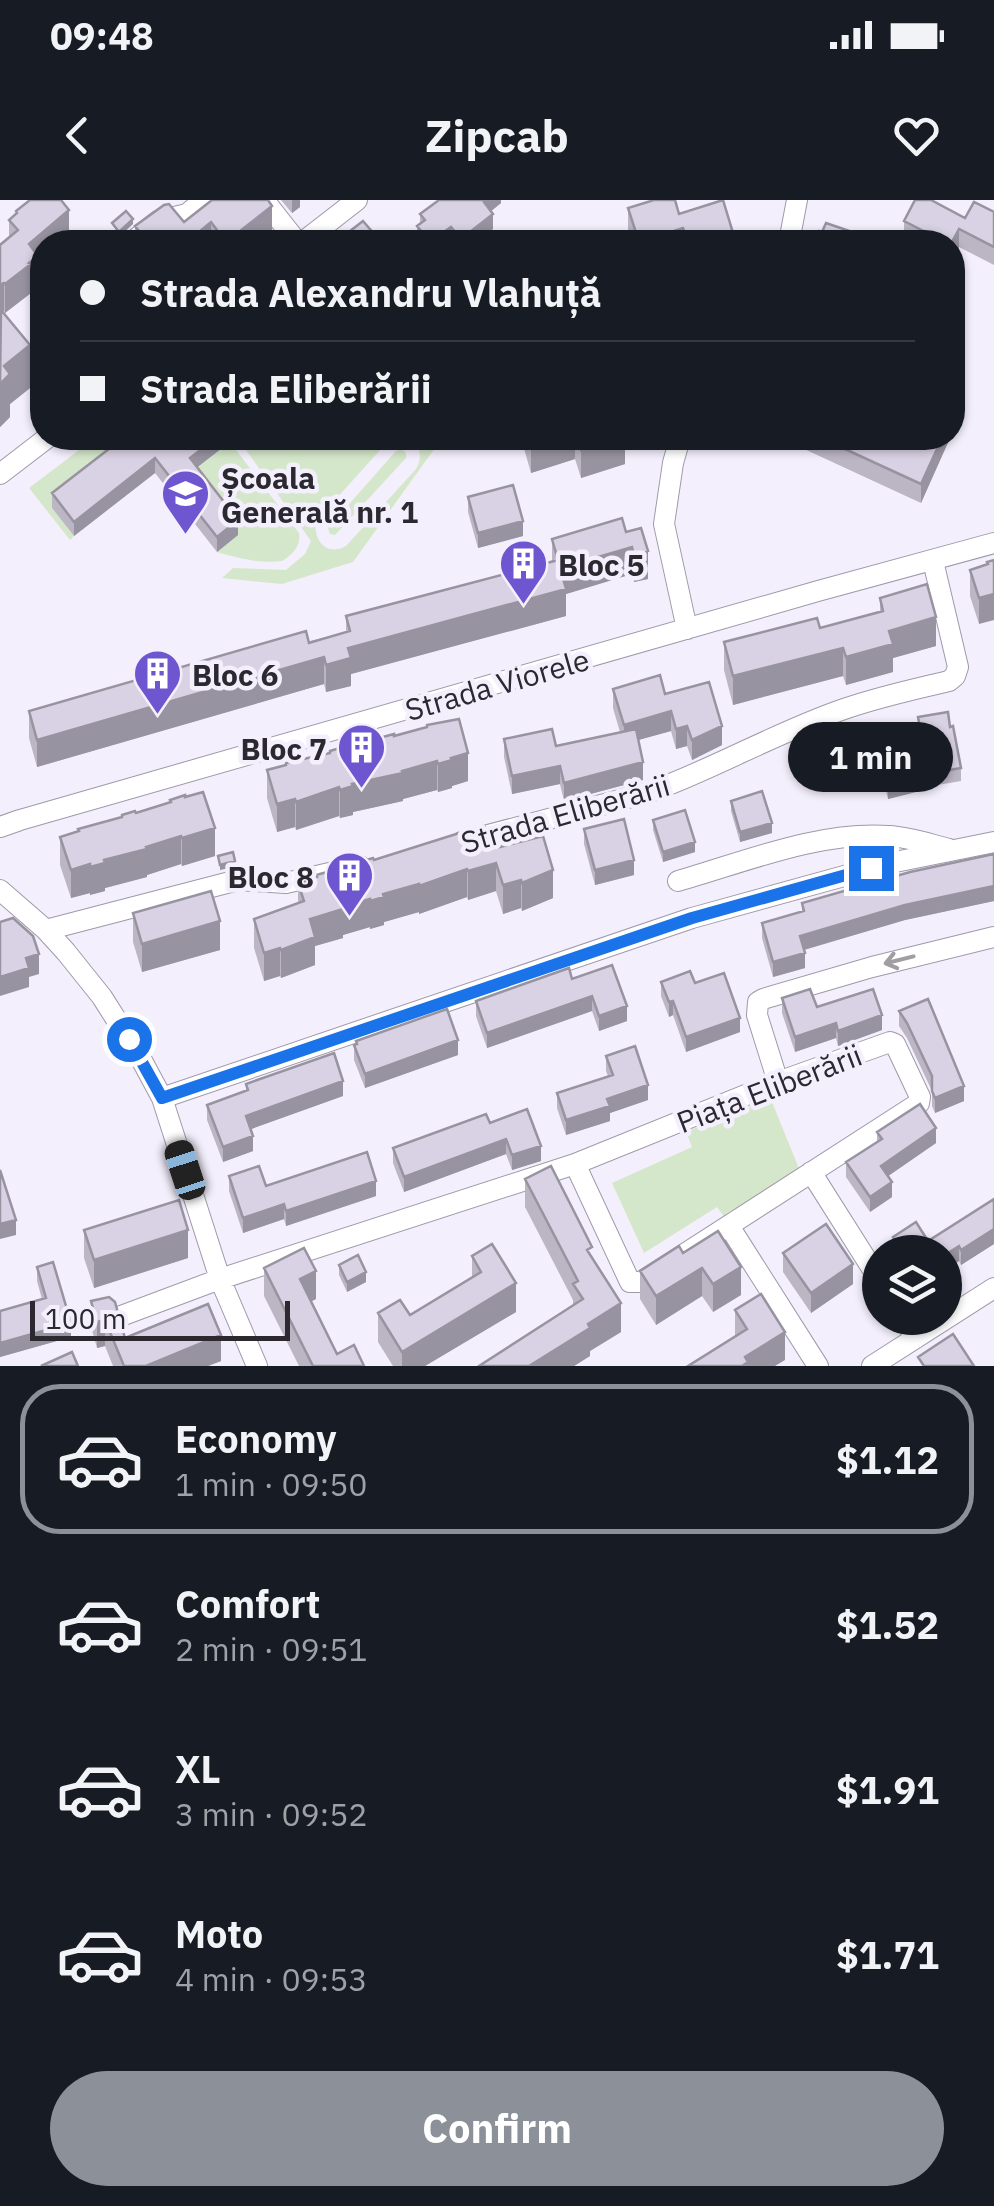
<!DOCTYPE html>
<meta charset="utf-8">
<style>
:root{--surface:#171b24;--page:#242831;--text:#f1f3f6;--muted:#9ea1a6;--line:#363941;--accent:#8c9099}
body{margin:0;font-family:"IBM Plex Sans",sans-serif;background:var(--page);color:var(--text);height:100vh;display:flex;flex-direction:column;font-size:38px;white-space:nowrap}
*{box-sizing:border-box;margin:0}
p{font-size:32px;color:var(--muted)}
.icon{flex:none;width:55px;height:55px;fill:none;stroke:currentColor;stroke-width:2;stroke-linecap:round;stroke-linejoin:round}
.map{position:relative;height:1166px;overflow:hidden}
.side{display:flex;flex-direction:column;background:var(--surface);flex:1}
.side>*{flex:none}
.top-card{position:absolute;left:30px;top:30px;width:935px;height:220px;border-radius:40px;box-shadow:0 2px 8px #0004;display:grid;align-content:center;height:220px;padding:0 50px;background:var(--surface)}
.fabs{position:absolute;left:862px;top:1035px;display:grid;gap:20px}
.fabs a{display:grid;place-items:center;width:100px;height:100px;border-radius:50%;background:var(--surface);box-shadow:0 2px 8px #0004;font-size:50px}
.scale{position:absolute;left:30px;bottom:25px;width:260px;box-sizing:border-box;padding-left:10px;border:5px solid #2b282f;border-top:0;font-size:28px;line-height:35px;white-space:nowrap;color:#2b282f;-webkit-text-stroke:8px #f4effd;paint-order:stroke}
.end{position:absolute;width:45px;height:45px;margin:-22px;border:12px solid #1a73e8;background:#fff;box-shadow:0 0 0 5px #fff}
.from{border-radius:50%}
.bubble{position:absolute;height:70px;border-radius:35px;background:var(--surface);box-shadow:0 2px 8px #0004;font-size:32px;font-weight:800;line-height:70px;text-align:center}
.car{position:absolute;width:30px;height:60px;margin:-30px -15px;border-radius:12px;box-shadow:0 0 8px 2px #0007;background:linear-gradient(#222 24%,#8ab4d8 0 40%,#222 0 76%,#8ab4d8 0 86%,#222 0)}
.top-card b{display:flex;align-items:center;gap:35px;height:95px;font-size:38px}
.top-card b+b{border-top:2px solid var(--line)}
.top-card i{width:25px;height:25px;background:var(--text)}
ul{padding:18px 0 0;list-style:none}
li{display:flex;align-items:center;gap:30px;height:150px;margin:0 20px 15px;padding:0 30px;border:5px solid transparent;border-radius:40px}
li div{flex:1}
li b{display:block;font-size:38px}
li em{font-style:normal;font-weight:800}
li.on{border-color:var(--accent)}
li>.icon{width:90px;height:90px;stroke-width:1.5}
.action{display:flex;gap:20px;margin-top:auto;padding:20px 50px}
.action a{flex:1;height:115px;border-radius:60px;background:var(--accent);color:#fff;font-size:40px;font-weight:800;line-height:115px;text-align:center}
.status{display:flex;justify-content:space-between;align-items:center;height:70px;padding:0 50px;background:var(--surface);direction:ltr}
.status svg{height:28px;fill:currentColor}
header{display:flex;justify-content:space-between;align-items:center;height:130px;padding:0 50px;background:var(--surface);font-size:45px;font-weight:800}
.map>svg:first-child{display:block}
</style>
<div class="status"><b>09:48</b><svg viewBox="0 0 49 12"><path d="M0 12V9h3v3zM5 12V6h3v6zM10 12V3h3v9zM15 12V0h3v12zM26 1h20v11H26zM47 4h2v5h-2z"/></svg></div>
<header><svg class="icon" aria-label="back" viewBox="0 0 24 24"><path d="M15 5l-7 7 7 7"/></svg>Zipcab<svg class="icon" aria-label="heart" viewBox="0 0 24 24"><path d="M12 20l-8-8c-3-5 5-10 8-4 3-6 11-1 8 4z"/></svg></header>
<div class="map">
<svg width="994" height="1166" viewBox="0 0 994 1166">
<rect width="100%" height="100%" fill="#f4effd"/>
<path fill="#d5e7ca" d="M95,238H142L53,309L74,336L70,340L29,288Z
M214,238H227L299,333C301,346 293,354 282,361C260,364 238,358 217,352L238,335L190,273L221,248Z
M256,238H391L316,321C313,341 327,357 346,346L416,269C423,257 420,246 410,238H424L435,248L353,362L282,384L222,378L233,368L286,370L305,354L311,341L246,250L257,240Z
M402,249L406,253V258L335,335L330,334L328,328L396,251Z
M770,897L800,971L725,1014L726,1019L717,1007L644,1053L612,983L692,947L686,932L688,931Z"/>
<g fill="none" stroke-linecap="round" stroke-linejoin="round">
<defs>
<path id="minor" d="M264,0L297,42
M132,42L158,21L187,14L204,0
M303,42L357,0
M789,42L797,0
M680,238L673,263L664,324L687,429
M0,274L47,238
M0,627L20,620L818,391L994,343
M462,642L650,592C716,568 777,532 844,509C878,497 914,489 949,481L955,476L958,467L933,361
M678,681C745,662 818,631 889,636C909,637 929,644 949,649
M0,690L46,730L66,752L102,797L140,857L162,898L220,1079L257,1166
M46,730L238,680L286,683L360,666
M890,842L895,844L920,897L919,903L641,1082H630L575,964L778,882Z
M778,882L757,815L758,802L763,799L872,767L994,737
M162,898L692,718L895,662L994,642
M811,972L880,1081
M729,1026L818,1166
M121,1116L220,1079L575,964
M903,1118L916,1138
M872,1166L994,1088"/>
</defs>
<use href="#minor" stroke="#9f99a9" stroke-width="22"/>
<use href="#minor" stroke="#fff" stroke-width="20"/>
</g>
<path fill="#bbb5c4" d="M212,0L272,35L263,42H126L135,35V26L184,22Z
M281,0H300V7L292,13Z
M501,0V3L491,11L493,29L475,42H418L417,41V26L420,23V14Z
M628,8L679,14L733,42H631L628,34Z
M16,11L69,38L64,42H42L38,65V84L31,90V93L5,113L4,111L2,112L30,188L10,204V217L0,227V45L9,37V20L16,15Z
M994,12V65L959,47L952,60V42H911L904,39V21L965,18Z
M123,238H222V248L197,267L238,335L217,352L155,273L74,336L52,308V293Z
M521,238H625V264L581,278L575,259L531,273Z
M802,238H950L921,303L802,248Z
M468,297L523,336L478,348L468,312Z
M626,332L648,379L634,382L632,374L566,394V416L351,474V486L326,492L324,484L37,567L29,538V511L346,432V416L552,361V339Z
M987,364L979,424L970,396V370Z
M880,398L936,446L893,458V472L846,485L843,476L733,505L724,470V442L820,428L880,412Z
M613,489L665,494L722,545L692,560L687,546L676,549L671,531L638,540L643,580L564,601L560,584L512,594L504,557V539L556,546L620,532L613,508Z
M918,517L961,568V581L920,588V591L888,599L880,566V553L921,543Z
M394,536L468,581L452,586V588L438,592L437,590L403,599V601L353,612V615L340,618L339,616L296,630L295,627L277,632L267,598V570Z
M731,601L772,633L740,642L731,611Z
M136,613L215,656L182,666L181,664L147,675V677L105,688V691L90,695V693L71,698L60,665V637Z
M653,620L695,652L663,662L653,630Z
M584,629L634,675L595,685L584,644Z
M492,649L553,698L522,711L521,708L503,714L496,691L468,700L467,697L419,714V712L384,722V725L370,729V727L343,735V738L315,746V765L281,778L280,776L264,781L254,748V719L298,703V683L374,660Z
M994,654V701L905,720L804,750L805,768L773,777L762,738V723L802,711V703Z
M133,713L220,750L142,772L133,742Z
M572,779L627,821L599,831L592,811L487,848L476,816V801Z
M661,782L695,783L740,832L686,852L673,815L669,817L661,796Z
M782,798L817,807L882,830L838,846L836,838L795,852L782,813Z
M899,811L964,901L935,913L932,906V891L907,838L899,826Z
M356,841L458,855L365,888L354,860V845L356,844Z
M606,856L648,900L610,913V921L566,935L557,908V893L608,876L606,871Z
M246,884L343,896L250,929L253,951L223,962L207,920V905L246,891Z
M490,923L541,961L512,970L506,954L404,992L393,963V948Z
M877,932L936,943L888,976L892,997L870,1012L846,977V962L877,941Z
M229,976L266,986L376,996L286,1026L284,1019L243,1033L229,991Z
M525,979L592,1058L621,1132L590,1151V1156L574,1166H479L573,1106V1100L525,1007Z
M994,999V1044L961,1065L959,1061L945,1070V1052H893V1037L928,1041Z
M84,1030L188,1058L94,1088L84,1058Z
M683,1053L741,1095L713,1112L702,1096L656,1125L640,1099V1071Z
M783,1053L853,1084L811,1113L783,1072Z
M472,1056L516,1112L425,1166H393L378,1142V1113L410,1115L472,1078Z
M339,1065L366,1082L347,1092L339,1075Z
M37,1067L71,1137L0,1157V1111L42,1099L37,1081Z
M264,1068L316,1099L311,1101L337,1154L364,1166H299L264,1096Z
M91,1101L125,1138L221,1161L208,1166H113L105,1146L97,1148L91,1127Z
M735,1110L785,1160L735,1136Z"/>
<path fill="#9893a0" d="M292,0H300V7L292,13Z
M486,0H501V3L484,17V2Z
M272,6V35L263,42H226Z
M69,10V38L64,42H42V61L38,65V84L31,90V93L5,113V84L29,44Z
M493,14V29L475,42H461V39Z
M133,19V24L119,37V32Z
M211,22V42H187Z
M451,27V42H431Z
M683,28V42H639Z
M959,29V47L952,60V42Z
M733,33V42H703Z
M4,83V111L0,114V85Z
M30,145V188L10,204V217L0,227V184L4,166Z
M216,238H222V248L190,273V258Z
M554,238H575V259L531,273V245Z
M621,238H625V264L581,278V250Z
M942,238H950L921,303V284Z
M155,258V273L74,336V322Z
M238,320V335L217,352V337Z
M523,321V336L478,348V333Z
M632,347V374L566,394V416L351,474V486L326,492V465L348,448L560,368Z
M648,351V379L634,382V355Z
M994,394V420L979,424V398Z
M936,417V446L893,458V472L846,485V457L889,431Z
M843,448V476L733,505V476Z
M324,457V484L37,567V540Z
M671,511V531L624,544V525Z
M687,526V546L676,549V529Z
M722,526V545L692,560V540Z
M468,553V581L452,586V588L438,592V564L451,558Z
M437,561V590L403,599V601L353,612V615L340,618V590L352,584Z
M643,562V580L564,601V583Z
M560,566V584L512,594V576Z
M920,578V591L888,599V586Z
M339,587V616L296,630V602Z
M295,599V627L277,632V604Z
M772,623V633L740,642V632Z
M215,628V656L182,666V638Z
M181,636V664L147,675V677L105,688V691L90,695V667L104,660Z
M695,642V652L663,662V652Z
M634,660V675L595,685V670Z
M235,661V667L220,670V665Z
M496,663V691L468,700V671Z
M90,664V693L71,698V670Z
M467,669V697L419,714V686Z
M553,670V698L522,711V683Z
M521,680V708L503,714V685Z
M419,684V712L384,722V725L370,729V701L383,694Z
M994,686V701L905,720L800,751V736L905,705Z
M370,699V727L343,735V738L315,746V765L281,778V750L310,719L342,707Z
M220,721V750L142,772V744Z
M280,748V776L264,781V753Z
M805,753V768L773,777V762Z
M39,754V774L29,777V787L0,796V777L26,758Z
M592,796V811L487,848V833Z
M673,801V815L669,817V802Z
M627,806V821L599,831V816Z
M882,815V830L838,846V831Z
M740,818V832L686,852V837Z
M836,823V838L795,852V837Z
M458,840V855L365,888V874Z
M343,881V896L246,931V916Z
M648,885V900L610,913V921L566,935V920L607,899Z
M964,886V901L935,913V898Z
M936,928V943L881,981V966Z
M253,936V951L223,962V947Z
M506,939V954L404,992V977Z
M541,946V961L512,970V955Z
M376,981V996L286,1026V1011Z
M892,982V997L870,1012V997Z
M284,1004V1019L243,1033V1018Z
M16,1020V1035L0,1039V1024Z
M994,1029V1044L961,1065V1050Z
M188,1030V1058L94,1088V1060Z
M959,1046V1061L945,1070V1055Z
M853,1064V1084L811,1113V1093Z
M741,1067V1095L713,1112V1084Z
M702,1068V1096L656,1125V1096Z
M316,1071V1099L300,1107V1079Z
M366,1072V1082L347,1092V1082Z
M516,1083V1112L425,1166H402V1152Z
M621,1103V1132L590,1151V1156L574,1166H529L588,1124Z
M105,1120V1146L97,1148V1122Z
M71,1123V1137L0,1157V1143Z
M785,1132V1160L775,1166H742L745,1157Z
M221,1135V1161L208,1166H146Z"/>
<path fill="#d9d2e4" stroke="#9893a0" stroke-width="2.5" d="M30,0H61L69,10L29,44L38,56L29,63L31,64L5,84L4,83L0,85V45L18,30L9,20L17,13L16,11Z
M212,0H268L272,6L226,42L211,22L187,42H126L139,31L135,26L164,5L169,4L184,22Z
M439,0H486L484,2L493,14L461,39L451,27L430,42L417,26L425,20L420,14Z
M654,0H675L679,14L723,0L733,33L703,42H688L683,28L639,42L628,8Z
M915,0H931L965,18L974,2L994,12V47L959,29L952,42H945L904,21Z
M126,11L133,19L119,32L112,23Z
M363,21L381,42H336Z
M826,23L864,36L863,39L870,42H814L819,31L822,32Z
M1,110L30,145L4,166L10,174L0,184Z
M123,238H216L190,258L238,320L217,337L155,258L74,322L52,293Z
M529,238H554L531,245Z
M577,238H621L581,250Z
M821,238H942L921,284Z
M513,285L523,321L478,333L468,297Z
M622,318L626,332L641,328L648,351L634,355L632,347L560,368L566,389L348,448L351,458L326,465L324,457L37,540L29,511L306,431L309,443L350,431L346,416L558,360L552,339Z
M994,360V394L979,398L970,370L988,364L987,362Z
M927,384L936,417L889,431L893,444L846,457L843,448L733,476L724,442L817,418L820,428L883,411L880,398Z
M660,475L665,494L709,482L722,526L692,540L687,526L676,529L671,511L624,525L613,489Z
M948,512L950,527L953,526L961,568L920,575V578L888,586L880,553L923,543L918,517Z
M459,519L468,553L451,558L452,560L438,564L437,561L402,571L403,573L352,584L353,586L340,590L339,587L296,602L295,599L277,604L267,570L286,565V563L330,553V551L343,547L344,550L380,540L379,538L394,534V536L427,527V525Z
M552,529L556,546L636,529L643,562L564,583L560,566L512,576L504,539Z
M762,591L772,623L740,632L731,601Z
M203,592L215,628L182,638L181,636L146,647L147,649L104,660L105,663L90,667V664L71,670L60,637L79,631L78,629L122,617V615L135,611L136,613L171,602L170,600L185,595V597Z
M685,610L695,642L663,652L653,620Z
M624,619L634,660L595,670L584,629Z
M485,627L492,649L543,636L553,670L522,683L521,680L503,685L496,663L468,671L467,669L419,686V684L383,694L384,697L370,701V699L342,707L343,709L310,719L315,737L281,750L280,748L264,753L254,719L304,701L298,683L317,677L316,675L331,671V673L360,664V662L373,658L374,660L472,629V631Z
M233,652L235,661L220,665L218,656Z
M994,654V686L905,705L800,736L805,753L773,762L762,723L804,711L802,703L910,672Z
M211,691L220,721L142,744L133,713Z
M13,718L33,736L39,754L26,758L29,768L0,777V722Z
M612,765L627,806L599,816L592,796L487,833L476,801L569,768L572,779Z
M690,771L695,783L724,773L740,818L686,837L673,801L669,802L661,782Z
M810,789L817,807L873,789L882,815L838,831L836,823L795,837L782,798Z
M928,799L964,886L935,898L932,891V876L907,823L899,811Z
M447,809L458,840L365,874L354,845L357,844L356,841Z
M635,846L648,885L607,899L610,906L566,920L557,893L613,875L606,856Z
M334,853L343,881L246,916L253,936L223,947L207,905L248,890L246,884Z
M920,904L936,928L881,966L892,982L870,997L846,962L882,939L877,932Z
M527,909L541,946L512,955L506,939L404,977L393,948L486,914L490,923Z
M367,952L376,981L286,1011L284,1004L243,1018L229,976L259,966L266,986Z
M551,966L592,1047L587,1050L621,1103L588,1124L590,1128L529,1166H479L583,1099L573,1084L578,1081L525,979Z
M0,970L16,1020L0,1024Z
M994,999V1029L961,1050L959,1046L945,1055V1052H903L893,1037L916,1022L928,1041Z
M179,1000L188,1030L94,1060L84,1030Z
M826,1024L853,1064L811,1093L783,1053Z
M718,1031L741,1067L713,1084L702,1068L656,1096L640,1071L679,1046L683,1053Z
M492,1044L516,1083L402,1152L378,1113L400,1100L410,1115L481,1072L472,1056Z
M304,1048L316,1071L300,1079L337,1154L354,1145L364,1166H313L264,1068Z
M358,1055L366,1072L347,1082L339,1065Z
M53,1062L71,1123L0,1143V1111L46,1098L37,1067Z
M761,1094L785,1132L745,1157L748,1162L742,1166H688L747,1129L735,1110Z
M109,1097L115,1102L125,1138L208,1104L221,1135L146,1166H124L105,1120L97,1122L91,1101Z
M953,1134L974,1166H924L918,1157Z
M72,1152L78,1166H41Z"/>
<defs><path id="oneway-shaft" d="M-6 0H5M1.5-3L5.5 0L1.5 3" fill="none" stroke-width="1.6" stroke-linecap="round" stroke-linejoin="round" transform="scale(2.5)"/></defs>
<use stroke="#a09ea1" href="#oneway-shaft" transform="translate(899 760) rotate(166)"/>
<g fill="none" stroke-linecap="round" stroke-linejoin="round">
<path stroke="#1a73e8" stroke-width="12" d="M129,839L162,898L692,718L871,668"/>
</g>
<defs>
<symbol id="school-pin" viewBox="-11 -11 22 30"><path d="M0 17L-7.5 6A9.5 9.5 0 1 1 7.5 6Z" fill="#6d56d0" stroke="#f4effd"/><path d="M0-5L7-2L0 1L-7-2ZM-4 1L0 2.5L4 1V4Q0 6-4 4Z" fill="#fff"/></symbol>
<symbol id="building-pin" viewBox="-11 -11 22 30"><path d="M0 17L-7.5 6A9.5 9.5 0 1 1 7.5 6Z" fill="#6d56d0" stroke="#f4effd"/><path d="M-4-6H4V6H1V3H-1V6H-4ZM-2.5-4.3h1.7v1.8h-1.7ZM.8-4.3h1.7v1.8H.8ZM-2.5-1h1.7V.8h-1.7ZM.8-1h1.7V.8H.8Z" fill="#fff"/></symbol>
</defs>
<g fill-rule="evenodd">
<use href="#school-pin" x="158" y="266" width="55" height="75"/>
<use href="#building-pin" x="496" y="336" width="55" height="75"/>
<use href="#building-pin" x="130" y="446" width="55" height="75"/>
<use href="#building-pin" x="334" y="520" width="55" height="75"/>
<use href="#building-pin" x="322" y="648" width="55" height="75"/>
</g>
<g text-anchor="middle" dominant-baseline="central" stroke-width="9" stroke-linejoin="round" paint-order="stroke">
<g font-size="30" font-weight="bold" fill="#2b282f" stroke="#f4effd" text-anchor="start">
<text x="221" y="277">Școala<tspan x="221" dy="34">Generală nr. 1</tspan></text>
<text x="558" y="364">Bloc 5</text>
<text x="192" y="474">Bloc 6</text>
<text x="327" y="548" text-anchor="end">Bloc 7</text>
<text x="314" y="676" text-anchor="end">Bloc 8</text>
</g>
<g font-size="30" fill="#2b282f" stroke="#f4effd">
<text transform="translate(497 484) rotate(-16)">Strada Viorele</text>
<text transform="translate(565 613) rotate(-16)">Strada Eliberării</text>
<text transform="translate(769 888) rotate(-21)">Piața Eliberării</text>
</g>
</g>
</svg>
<div class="fabs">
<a><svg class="icon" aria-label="layers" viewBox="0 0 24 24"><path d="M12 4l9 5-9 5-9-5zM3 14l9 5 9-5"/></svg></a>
</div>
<div class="scale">100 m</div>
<i class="end from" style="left:129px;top:839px"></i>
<i class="end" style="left:871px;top:668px"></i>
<div class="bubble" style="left:788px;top:522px;width:165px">1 min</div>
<i class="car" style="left:185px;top:970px;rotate:342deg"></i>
<div class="top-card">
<b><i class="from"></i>Strada Alexandru Vlahuță</b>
<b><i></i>Strada Eliberării</b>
</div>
</div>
<section class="side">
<ul>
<li class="on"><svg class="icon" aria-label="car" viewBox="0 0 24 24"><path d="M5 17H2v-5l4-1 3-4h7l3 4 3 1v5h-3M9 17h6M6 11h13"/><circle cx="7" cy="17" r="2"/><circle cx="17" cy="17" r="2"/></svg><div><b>Economy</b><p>1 min · 09:50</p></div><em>$1.12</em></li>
<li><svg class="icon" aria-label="car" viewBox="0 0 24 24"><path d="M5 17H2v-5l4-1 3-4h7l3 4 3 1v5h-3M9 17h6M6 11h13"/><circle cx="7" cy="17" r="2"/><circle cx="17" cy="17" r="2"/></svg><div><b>Comfort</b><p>2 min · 09:51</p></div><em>$1.52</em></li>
<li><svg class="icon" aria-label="car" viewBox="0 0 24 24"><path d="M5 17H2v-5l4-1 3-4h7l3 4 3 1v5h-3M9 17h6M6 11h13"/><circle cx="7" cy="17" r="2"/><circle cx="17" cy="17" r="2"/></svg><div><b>XL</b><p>3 min · 09:52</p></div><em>$1.91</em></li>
<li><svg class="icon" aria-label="car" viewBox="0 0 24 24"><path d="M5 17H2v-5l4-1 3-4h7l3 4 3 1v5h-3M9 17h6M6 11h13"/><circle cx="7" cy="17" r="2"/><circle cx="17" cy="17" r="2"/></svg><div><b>Moto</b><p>4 min · 09:53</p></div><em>$1.71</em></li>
</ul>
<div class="action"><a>Confirm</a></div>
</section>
